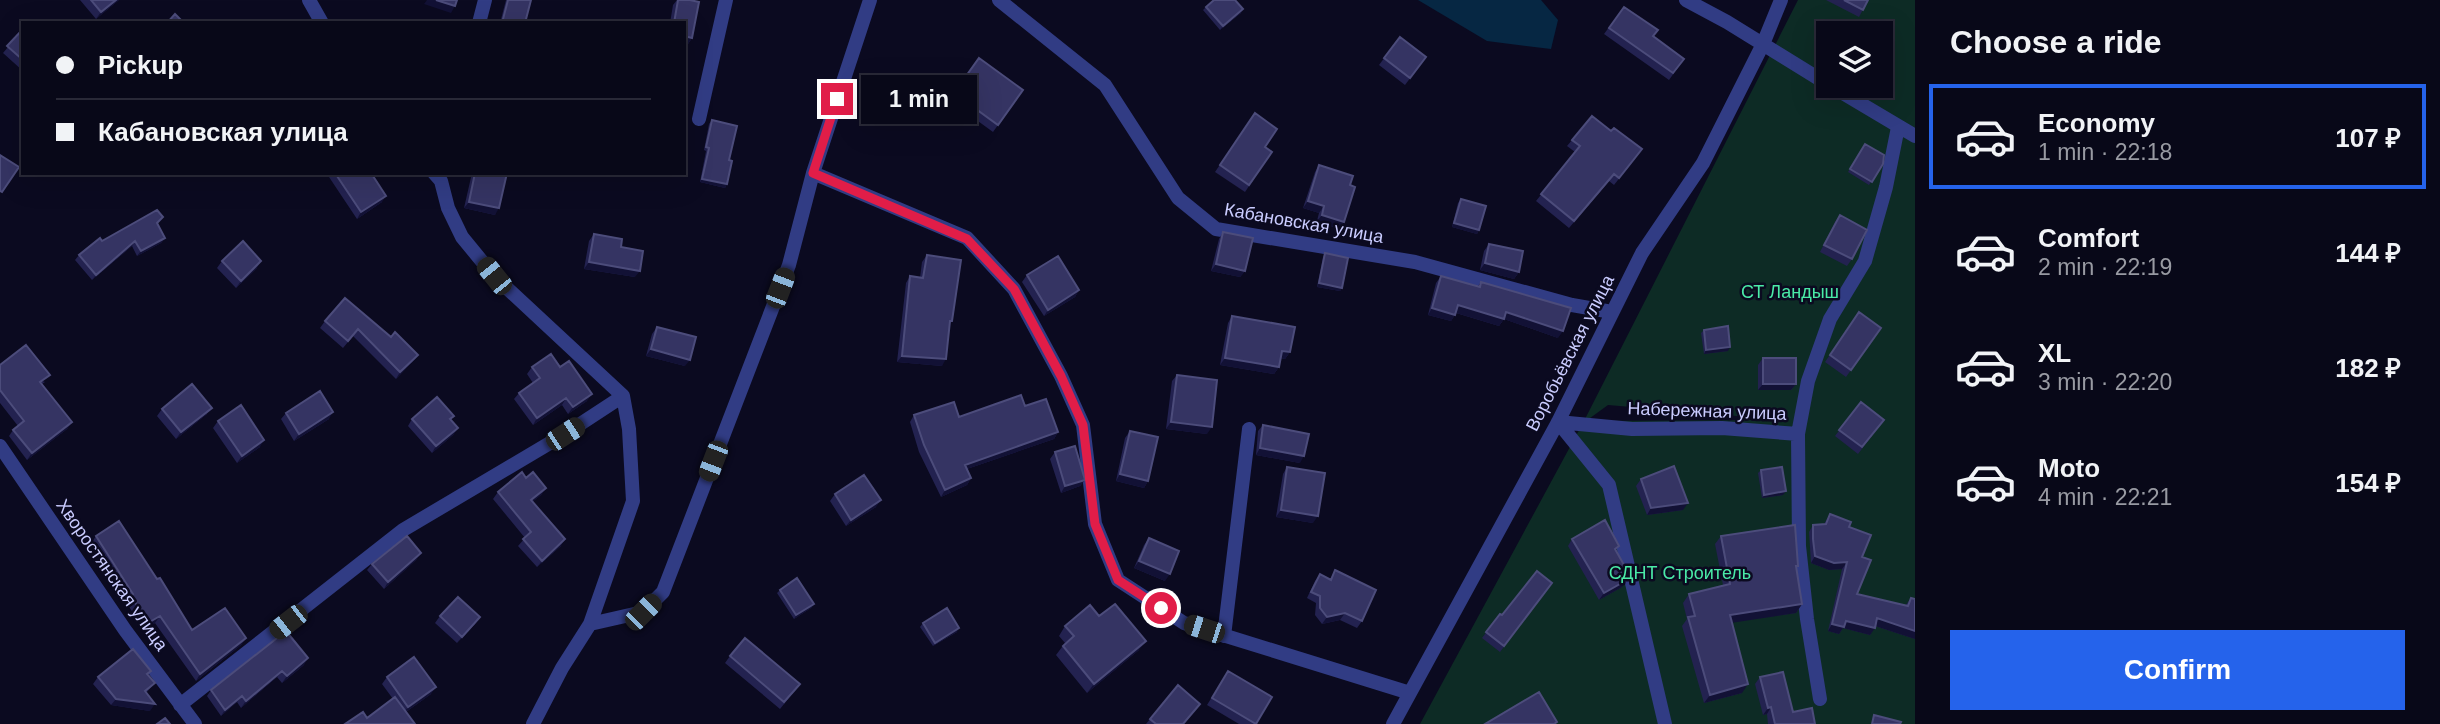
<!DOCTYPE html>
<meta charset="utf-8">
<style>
:root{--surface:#080818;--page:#111121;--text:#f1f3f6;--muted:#989aa2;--line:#292937;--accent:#2563eb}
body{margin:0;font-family:Arial,sans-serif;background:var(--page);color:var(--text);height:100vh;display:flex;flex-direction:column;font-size:26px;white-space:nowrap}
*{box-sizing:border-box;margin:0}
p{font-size:23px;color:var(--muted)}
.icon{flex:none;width:38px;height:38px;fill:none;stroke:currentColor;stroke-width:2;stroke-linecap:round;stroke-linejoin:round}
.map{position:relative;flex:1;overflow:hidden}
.sheet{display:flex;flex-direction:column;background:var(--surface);width:525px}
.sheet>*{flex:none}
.guide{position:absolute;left:21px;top:21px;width:665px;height:154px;border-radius:0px;box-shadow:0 7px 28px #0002,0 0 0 2px var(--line);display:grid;align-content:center;height:154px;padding:0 35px;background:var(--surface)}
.controls{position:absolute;left:1816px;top:21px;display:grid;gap:14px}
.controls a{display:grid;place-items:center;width:77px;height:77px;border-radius:0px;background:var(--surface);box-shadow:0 7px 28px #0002,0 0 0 2px var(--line);font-size:35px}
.end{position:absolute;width:32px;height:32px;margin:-16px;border:9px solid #e11d48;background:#fff;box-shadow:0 0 0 4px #fff}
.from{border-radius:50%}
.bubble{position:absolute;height:49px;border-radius:0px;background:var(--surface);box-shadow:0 7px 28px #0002,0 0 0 2px var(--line);font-size:23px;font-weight:800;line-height:49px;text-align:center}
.car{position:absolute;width:21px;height:42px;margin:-21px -10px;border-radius:9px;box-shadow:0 0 5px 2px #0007;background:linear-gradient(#222 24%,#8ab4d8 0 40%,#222 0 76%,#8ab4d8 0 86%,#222 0)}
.guide b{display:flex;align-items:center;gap:24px;height:66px;font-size:26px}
.guide b+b{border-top:2px solid var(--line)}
.guide i{width:18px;height:18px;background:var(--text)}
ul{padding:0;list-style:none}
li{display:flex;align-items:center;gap:21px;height:105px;margin:0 14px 10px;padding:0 21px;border:4px solid transparent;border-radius:0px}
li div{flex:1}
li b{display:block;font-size:26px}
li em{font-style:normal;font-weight:800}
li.selected{border-color:var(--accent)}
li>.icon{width:63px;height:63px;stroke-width:1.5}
h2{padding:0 35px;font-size:32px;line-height:84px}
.action{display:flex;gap:14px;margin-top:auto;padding:14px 35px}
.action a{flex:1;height:80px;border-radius:0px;background:var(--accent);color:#fff;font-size:28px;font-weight:800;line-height:80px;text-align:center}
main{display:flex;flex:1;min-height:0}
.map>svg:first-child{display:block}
</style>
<main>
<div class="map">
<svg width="1915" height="724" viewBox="0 0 1915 724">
<rect width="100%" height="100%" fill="#0b0a20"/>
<path fill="#0d2b25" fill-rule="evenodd" d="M1798,0H1915V724H1420L1584,421ZM1829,33H1881V86H1829ZM1608,405L1772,419L1773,420L1586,421Z"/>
<path fill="#062743" d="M1418,0H1541L1558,20L1551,49L1487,41Z"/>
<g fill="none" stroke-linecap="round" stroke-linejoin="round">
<path stroke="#313c84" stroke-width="14" d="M1224,636L1249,429"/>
<path stroke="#313c84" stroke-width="14" d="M309,0L322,23
M999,0L1105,85L1178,198L1216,229L1415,262L1572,305L1612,312
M1686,0L1727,22L1829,85
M479,23L485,0
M1831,86L1915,136
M699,119L726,0
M434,173L441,181L448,208L462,237L494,276L623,396L629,429L633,501L590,624L562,668L533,724
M813,173L967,238L1014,289L1061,376L1083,425L1095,524L1118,580L1184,623L1410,693
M1558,422L1609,485L1665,724
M1558,422L1632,429L1722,428L1798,434
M0,446L125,630L195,724
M590,624L643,612L663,592L789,265L813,173L870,0
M1820,699L1807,619L1799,546L1798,434L1808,381L1830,319L1865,261L1886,187L1898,127
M180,705L403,530L565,434L623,396
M1393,724L1558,422L1642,253L1703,163L1763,44L1781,0"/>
</g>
<path fill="#232250" d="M80,0H119L96,19Z
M506,0H531L525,23H500Z
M677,0H690L692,38L688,44H684V23H670L673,5Z
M1826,0H1868L1859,17Z
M1206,7L1241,13L1220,30L1203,10Z
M1624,7L1653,36L1684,59L1669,80L1604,34Z
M23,29V71L3,53Z
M1400,37L1426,57L1405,85L1379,65Z
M979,58L1023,90L993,132L949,100Z
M1255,113L1265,147L1272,152L1245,192L1215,172Z
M712,120L729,160L727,184L725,188L700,182L706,151L704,150L709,124Z
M1572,140L1637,156L1614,185L1609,181L1569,228L1536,201L1575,152L1567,146Z
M1865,144L1883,164L1869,185L1848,172Z
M1319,165L1350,185L1344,222L1339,229L1317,221L1319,213L1303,208L1315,172Z
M332,173H371L382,202L357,219L329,177Z
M472,173H507L495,215L464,208Z
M1461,199L1479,230L1477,234L1452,227L1458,203Z
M1840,215L1852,259L1847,266L1820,252L1835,222Z
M159,223L157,224L165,238L161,243L137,256L132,246L92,280L75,260L79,255L102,241Z
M1223,232L1245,271L1240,277L1211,271L1219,239Z
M594,234L621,247L635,277L584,269L589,241Z
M1489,244L1519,272L1514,279L1480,270L1484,251Z
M1325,253L1342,288L1340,291L1317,287L1323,257Z
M927,255L952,321L949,325L942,366L897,362L906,283L910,276L920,278L922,262Z
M222,261L257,268L236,288L217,268Z
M1027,275L1079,290L1075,297L1044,316L1022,282Z
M1441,276L1478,286L1481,282L1558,338L1504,319L1499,326L1456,313L1451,321L1428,315L1436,283Z
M1859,312L1881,328L1846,377L1825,362Z
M1232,316L1290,352L1285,359L1280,358L1279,367L1274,374L1220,365L1228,323Z
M325,321L391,337L418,355L413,361L396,379L353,336L343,348L320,328Z
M657,327L685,366L646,356L652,334Z
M1704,330L1728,351L1704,354L1701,333Z
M1763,358L1796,384L1791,390H1758V365Z
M0,365L45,382L42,384L72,422L67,429L27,460L9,436L13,430L18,426L0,403Z
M532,367H560L587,401L568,414L562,405L533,425L514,399L519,393L533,383L527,374Z
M1177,375L1207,434L1166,429L1172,381Z
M1861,402L1884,420L1858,454L1835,436Z
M1025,406L1058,432L1054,439L967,469L971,478L967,485L941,497L919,452L910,422L914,415L959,417Z
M162,409L207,414L176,439L157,416Z
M286,413L329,419L294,441L281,419Z
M454,416L451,420L458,428L453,435L432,453L408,426L412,419Z
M218,421L260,447L237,463L213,428Z
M1263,425L1300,463L1256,455L1258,431Z
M1130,431L1148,481L1144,488L1116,481L1125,438Z
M1055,452L1085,480L1080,486L1061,493L1050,459Z
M1287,467L1313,523L1276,517L1283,474Z
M1761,470L1783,495L1762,498L1758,473Z
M526,478L546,488L541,495L532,502L561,546L537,567L518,546L525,538L493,499L498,492Z
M1641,479L1683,510L1647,515L1636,486Z
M835,494L876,507L846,526L830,501Z
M1830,514L1849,527L1862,557L1857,594L1905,606L1911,598L1915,639L1875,626L1870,635L1843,628L1839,634L1828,631L1842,569L1829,570L1811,563L1809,532L1813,525L1824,524Z
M96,536L157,579L192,630L246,638L241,645L196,681L155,623L144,630L126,602L128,600L92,542Z
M1721,536L1796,569L1802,604L1796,613L1732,622L1742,693L1704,703L1682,626L1687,619L1683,603L1689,594L1723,585L1715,544Z
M1149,538L1165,581L1134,568L1144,545Z
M1572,539L1616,551L1622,587L1599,600L1568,546Z
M421,553L416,560L384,589L367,570L372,564Z
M1335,570L1362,621L1357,628L1340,620L1322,624L1315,615L1316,603L1307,598L1315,581L1320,574L1330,579Z
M1552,583L1500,652L1482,638L1500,614L1502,615Z
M780,590L814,604L811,608L794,619L777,593Z
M440,616L475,624L457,643L435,623Z
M1099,616L1139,650L1087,693L1056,655L1065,643L1059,636L1065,626Z
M923,623L957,632L933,646L920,627Z
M730,656L800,684L780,709L725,663Z
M304,665L282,683L277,677L241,708L237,702L221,716L207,696L211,690Z
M1228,671L1256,724H1239L1207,705Z
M148,675L155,683L146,693L150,711L111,705L93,684L98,677Z
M387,677L431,694L406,712L367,718L393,699L382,684Z
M1760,677L1793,712L1815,724H1768L1767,714L1763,715L1755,684Z
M1200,704L1184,724H1146L1150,719Z"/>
<path fill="#121135" d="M116,0H119L96,19L101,12Z
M427,0H436L455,6L451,13L424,4Z
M1243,9L1241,13L1220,30L1223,26Z
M684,36L692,38L688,44H684Z
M702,179L727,184L725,188L700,182Z
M386,196L382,202L357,219L361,212Z
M1308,201L1324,206L1319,213L1303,208Z
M469,202L499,208L495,215L464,208Z
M1322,215L1344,222L1339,229L1317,221Z
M1454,223L1479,230L1477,234L1452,227Z
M165,238L161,243L137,256L141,251Z
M135,241L132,246L92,280L96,275Z
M261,261L257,268L236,288L241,281Z
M589,262L640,271L635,277L584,269Z
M1485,263L1519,272L1514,279L1480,270Z
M1216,264L1245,271L1240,277L1211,271Z
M1319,283L1342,288L1340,291L1317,287Z
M1079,290L1075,297L1044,316L1048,310Z
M1458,305L1504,319L1499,326L1453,312Z
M1432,308L1455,315L1451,321L1428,315Z
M1506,312L1563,331L1558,338L1501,318Z
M1730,347L1728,351L1704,354L1706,350Z
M651,349L690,360L685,366L646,356Z
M1282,351L1290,352L1285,359L1277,357Z
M418,355L413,361L396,379L400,372Z
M902,356L946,359L942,366L897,362Z
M1225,358L1279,367L1274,374L1220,365Z
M1763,384H1796L1791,390H1758Z
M592,394L587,401L568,414L573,407Z
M566,398L562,405L533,425L537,418Z
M212,408L207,414L176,439L181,432Z
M333,412L329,419L294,441L299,434Z
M72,422L67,429L27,460L32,453Z
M1171,422L1212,427L1207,434L1166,429Z
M458,428L453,435L432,453L436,446Z
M1058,432L1054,439L961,471L965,465Z
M264,440L260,447L237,463L242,456Z
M1260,448L1304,456L1300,463L1256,455Z
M1120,474L1148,481L1144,488L1116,481Z
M971,478L967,485L941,497L945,490Z
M1085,480L1080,486L1061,493L1065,486Z
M546,488L541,495L526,507L531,500Z
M1786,491L1783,495L1762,498L1764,495Z
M881,500L876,507L846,526L851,520Z
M1688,503L1683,510L1647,515L1651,508Z
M1281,510L1318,516L1313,523L1276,517Z
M565,539L561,546L537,567L542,561Z
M421,553L416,560L384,589L388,582Z
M1815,556L1847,562L1842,569L1829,570L1811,563Z
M1139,561L1170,574L1165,581L1134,568Z
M1627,580L1622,587L1599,600L1604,593Z
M814,604L811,608L794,619L796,615Z
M1802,604L1796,613L1724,624L1730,615Z
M1345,613L1340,620L1322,624L1327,617Z
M160,616L155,623L144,630L148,623Z
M480,617L475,624L457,643L462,637Z
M1877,618L1915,631V639L1872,625Z
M1846,621L1875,628L1870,635L1843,628L1839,634L1828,631L1832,624Z
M959,628L957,632L933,646L935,643Z
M246,638L241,645L196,681L200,674Z
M1146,641L1139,650L1087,693L1094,684Z
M308,658L304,665L282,683L287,676Z
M282,671L277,677L241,708L246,701Z
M1748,684L1742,693L1704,703L1710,695Z
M436,687L431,694L403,714L408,707Z
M242,696L237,702L221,716L225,710Z
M116,699L155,704L150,711L111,705Z
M1771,707L1767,714L1763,715L1768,708Z"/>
<path fill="#353463" stroke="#4c4c7b" stroke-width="2" d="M91,0H116L101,12Z
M436,0H457L455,6Z
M508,0H531L525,23H502Z
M678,0H690L699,2L692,38L684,36V23H674Z
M1214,0H1235L1243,9L1223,26L1206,7Z
M1844,0H1868L1863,10Z
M1624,7L1658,30L1653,36L1684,59L1673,73L1609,28Z
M175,14L184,23H167Z
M23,29V60L7,46Z
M1400,37L1426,57L1410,78L1384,58Z
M979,58L1023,90L998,125L954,93Z
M1255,113L1277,129L1265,147L1272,152L1249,185L1220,165Z
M1592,116L1611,131L1614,128L1642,149L1619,178L1614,174L1574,221L1541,194L1580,146L1572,140Z
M712,120L737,126L729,160L732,161L727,184L702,179L709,148L706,147Z
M1865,144L1884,155L1883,164L1872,182L1850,169Z
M0,155L19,167L2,192L0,191Z
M1319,165L1353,176L1350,185L1355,187L1344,222L1322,215L1324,206L1308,201Z
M335,173H371L386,196L361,212Z
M475,173H507L499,208L469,202Z
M1461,199L1486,206L1479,230L1454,223Z
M157,210L163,217L157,223L165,238L141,251L135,241L96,275L79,255L100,238L102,241Z
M1840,215L1867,230L1852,259L1824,245Z
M1223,232L1253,238L1245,271L1216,264Z
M594,234L622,239L621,247L643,251L640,271L589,262Z
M243,241L261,261L241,281L222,261Z
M1489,244L1523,251L1519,272L1485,263Z
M1325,253L1348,258L1342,288L1319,283Z
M927,255L961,260L952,321H950L946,359L902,356L910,276L923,278Z
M1058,256L1079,290L1048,310L1027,275Z
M1441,276L1480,287L1481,282L1571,308L1563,331L1506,312L1504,319L1458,305L1455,315L1432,308Z
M345,298L391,337L395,332L418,355L400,372L358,329L348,341L325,321Z
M1859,312L1881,328L1851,370L1830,355Z
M1232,316L1295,327L1290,352L1282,351L1279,367L1225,358Z
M1728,326L1730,347L1706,350L1704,330Z
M657,327L696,337L690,360L651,349Z
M26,345L50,375L40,382L72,422L32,453L13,430L24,421L0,390V365Z
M551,354L560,367L569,361L592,394L573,407L566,398L537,418L519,393L540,378L532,367Z
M1763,358H1796V384H1763Z
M1177,375L1217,380L1212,427L1171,422Z
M192,384L212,408L181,432L162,409Z
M320,391L333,412L299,434L286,413Z
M1021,395L1025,406L1046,399L1058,432L965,465L971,478L945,490L924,445L914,415L954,402L959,417Z
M437,397L454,416L450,419L458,428L436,446L412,419Z
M1861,402L1884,420L1862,447L1839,430Z
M241,405L264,440L242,456L218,421Z
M1263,425L1309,434L1304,456L1260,448Z
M1130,431L1158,437L1148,481L1120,474Z
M1075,446L1085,480L1065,486L1055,452Z
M1674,466L1688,503L1651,508L1641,479Z
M1287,467L1325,473L1318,516L1281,510Z
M1782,467L1786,491L1764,495L1761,470Z
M522,472L526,478L533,472L546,488L531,500L565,539L542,561L523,539L531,532L498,492Z
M864,475L881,500L851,520L835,494Z
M1830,514L1851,522L1849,527L1871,535L1862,557L1871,560L1857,594L1908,606L1911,598L1915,599V631L1877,618L1875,628L1846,621L1844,627L1832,624L1847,562L1834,563L1815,556L1813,539V525L1826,524Z
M1605,520L1619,546L1615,549L1624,565L1626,571L1622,573L1627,580L1604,593L1572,539Z
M119,521L157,579L160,578L192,630L225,608L246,638L200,674L160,616L148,623L131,596L133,594L96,536Z
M1795,525L1798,566H1796L1802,604L1730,615L1748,684L1710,695L1688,617L1695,616L1689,594L1730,584L1721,536Z
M407,536L421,553L388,582L372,564Z
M1149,538L1179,551L1170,574L1139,561Z
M1335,570L1376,590L1362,621L1345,613L1327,617L1320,608V596L1311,592L1320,574L1331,580Z
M1537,571L1552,583L1504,646L1486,632L1500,614L1502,615Z
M797,578L814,604L796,615L780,590Z
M458,597L480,617L462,637L440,616Z
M1115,604L1146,641L1094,684L1063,646L1074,636L1065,626L1090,605L1099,616Z
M947,608L959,628L935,643L923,623Z
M286,631L308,658L287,676L282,671L246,701L242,696L225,710L211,690Z
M745,638L800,684L784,702L730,656Z
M133,649L151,671L147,674L155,683L145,691L155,704L116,699L98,677Z
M414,657L436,687L408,707L387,677Z
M1228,671L1272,697L1256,724L1212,698Z
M1783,672L1793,712L1812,708L1815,724H1775L1771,707L1768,708L1760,677Z
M1178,685L1200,704L1183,724H1156L1150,719Z
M1539,692L1557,722L1554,724H1485Z
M395,697L415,724H345L363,712L367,718Z
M1874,715L1901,722L1900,724H1872Z
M165,718L170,724H157Z"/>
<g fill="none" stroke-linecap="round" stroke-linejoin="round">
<path stroke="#e11d48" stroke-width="9" d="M837,99L813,173L967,239L1014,289L1061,376L1083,425L1095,524L1118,580L1161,608"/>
</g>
<g text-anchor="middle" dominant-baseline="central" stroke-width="5" stroke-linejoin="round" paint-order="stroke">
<g font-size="18" fill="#caccff" stroke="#0b0a20">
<text transform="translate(1304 223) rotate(10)">Кабановская улица</text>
<text transform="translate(1570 353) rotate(-63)">Воробьёвская улица</text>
<text transform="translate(1707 411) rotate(2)">Набережная улица</text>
<text transform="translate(112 575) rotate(55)">Хворостянская улица</text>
</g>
<g font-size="18" fill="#4aeaa7" stroke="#0b0a20">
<text x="1790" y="292">СТ Ландыш</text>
<text x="1680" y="573">СДНТ Строитель</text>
</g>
</g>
</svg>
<div class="controls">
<a><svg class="icon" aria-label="layers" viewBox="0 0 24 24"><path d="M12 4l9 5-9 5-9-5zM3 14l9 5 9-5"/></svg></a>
</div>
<i class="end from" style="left:1161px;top:608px"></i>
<i class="end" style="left:837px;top:99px"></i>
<div class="bubble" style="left:861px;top:75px;width:116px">1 min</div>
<i class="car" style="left:494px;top:276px;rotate:321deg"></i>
<i class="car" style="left:780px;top:288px;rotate:21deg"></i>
<i class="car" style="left:565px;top:434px;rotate:57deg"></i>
<i class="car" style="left:713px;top:461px;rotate:201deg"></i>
<i class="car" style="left:643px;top:612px;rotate:45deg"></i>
<i class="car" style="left:288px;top:622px;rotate:232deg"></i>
<i class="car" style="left:1204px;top:629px;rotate:288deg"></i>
<div class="guide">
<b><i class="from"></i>Pickup</b>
<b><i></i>Кабановская улица</b>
</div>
</div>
<section class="sheet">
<h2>Choose a ride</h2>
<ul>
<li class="selected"><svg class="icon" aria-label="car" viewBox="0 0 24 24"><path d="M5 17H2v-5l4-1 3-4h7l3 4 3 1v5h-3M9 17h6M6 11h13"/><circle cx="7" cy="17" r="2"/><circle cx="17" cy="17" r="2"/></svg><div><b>Economy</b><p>1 min · 22:18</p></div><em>107 ₽</em></li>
<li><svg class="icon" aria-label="car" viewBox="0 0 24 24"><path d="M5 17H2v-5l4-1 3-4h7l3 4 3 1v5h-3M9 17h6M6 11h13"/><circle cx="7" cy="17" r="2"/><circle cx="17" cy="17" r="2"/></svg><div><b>Comfort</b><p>2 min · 22:19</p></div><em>144 ₽</em></li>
<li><svg class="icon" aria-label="car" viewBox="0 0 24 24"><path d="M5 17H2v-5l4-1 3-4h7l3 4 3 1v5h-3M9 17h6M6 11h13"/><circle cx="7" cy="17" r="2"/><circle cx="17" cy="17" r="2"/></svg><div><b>XL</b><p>3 min · 22:20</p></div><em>182 ₽</em></li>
<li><svg class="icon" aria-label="car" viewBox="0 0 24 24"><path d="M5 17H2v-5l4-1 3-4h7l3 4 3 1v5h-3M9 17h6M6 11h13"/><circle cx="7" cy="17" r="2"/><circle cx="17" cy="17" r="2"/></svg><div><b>Moto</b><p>4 min · 22:21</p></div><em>154 ₽</em></li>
</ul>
<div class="action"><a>Confirm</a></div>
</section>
</main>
